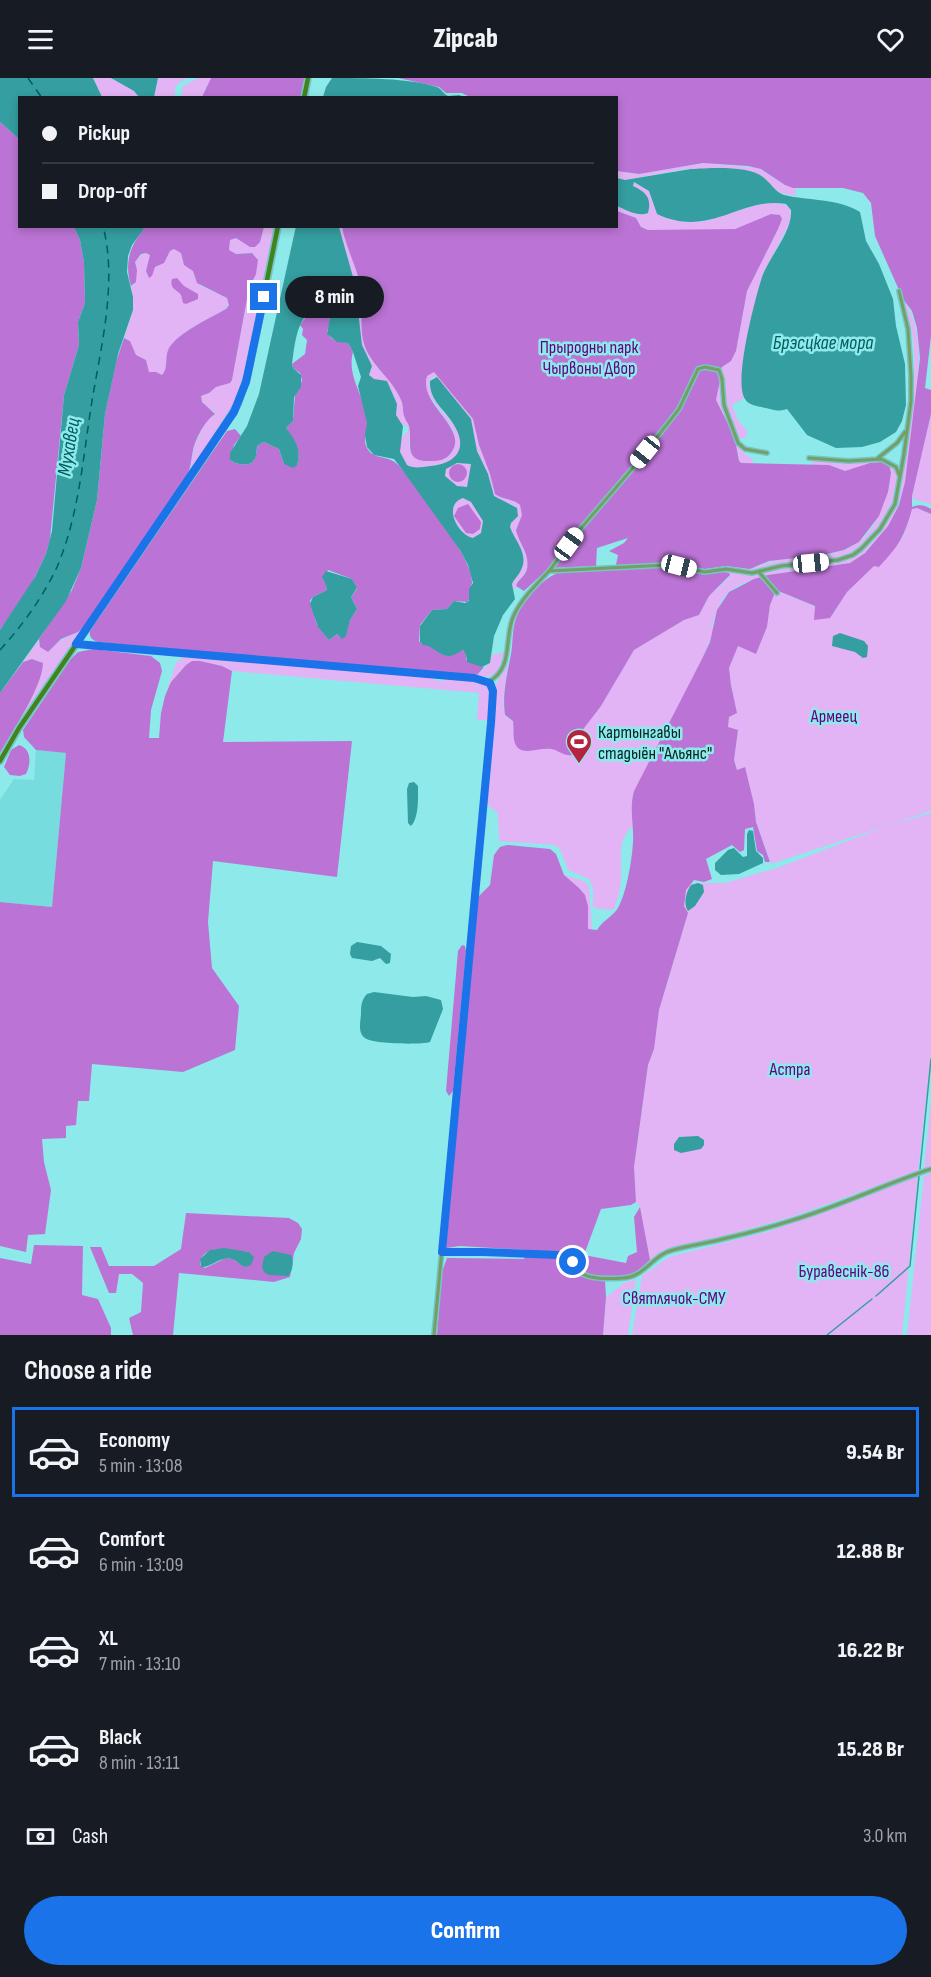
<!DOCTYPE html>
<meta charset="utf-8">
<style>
:root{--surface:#171b24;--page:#242831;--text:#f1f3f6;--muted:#9ea1a6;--line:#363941;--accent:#1a73e8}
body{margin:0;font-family:"Sofia Sans Condensed",sans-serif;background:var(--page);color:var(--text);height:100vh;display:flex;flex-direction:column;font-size:22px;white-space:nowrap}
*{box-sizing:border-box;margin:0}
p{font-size:20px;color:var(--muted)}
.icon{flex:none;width:33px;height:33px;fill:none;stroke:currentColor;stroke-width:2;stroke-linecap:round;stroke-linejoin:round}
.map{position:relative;height:1257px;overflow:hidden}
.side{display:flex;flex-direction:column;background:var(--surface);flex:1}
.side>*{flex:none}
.banner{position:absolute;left:18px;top:18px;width:600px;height:132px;border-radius:0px;box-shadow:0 3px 9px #0003;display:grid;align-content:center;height:132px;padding:0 24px;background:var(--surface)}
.end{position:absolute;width:27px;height:27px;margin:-14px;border:8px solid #1a73e8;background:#fff;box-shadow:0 0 0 3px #fff}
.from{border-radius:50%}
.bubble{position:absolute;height:42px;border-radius:21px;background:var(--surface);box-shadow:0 3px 9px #0003;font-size:20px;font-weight:800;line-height:42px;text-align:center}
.car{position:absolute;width:18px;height:36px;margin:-18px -9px;border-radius:8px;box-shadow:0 0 4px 2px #0007;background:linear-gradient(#fff 24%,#345 0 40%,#fff 0 76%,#345 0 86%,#fff 0)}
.banner b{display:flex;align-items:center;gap:21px;height:57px;font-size:22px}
.banner b+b{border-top:2px solid var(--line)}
.banner i{width:15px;height:15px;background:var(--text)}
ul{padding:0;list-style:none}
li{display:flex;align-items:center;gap:18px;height:90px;margin:0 12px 9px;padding:0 12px;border:3px solid transparent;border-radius:0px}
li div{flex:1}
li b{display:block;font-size:22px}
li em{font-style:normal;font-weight:800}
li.selected{border-color:var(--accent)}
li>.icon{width:54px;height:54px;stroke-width:1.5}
h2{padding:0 24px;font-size:27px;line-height:72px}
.pay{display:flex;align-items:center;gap:15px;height:66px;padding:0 24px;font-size:22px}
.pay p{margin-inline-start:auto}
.primary-button{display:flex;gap:12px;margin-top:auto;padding:12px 24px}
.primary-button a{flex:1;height:69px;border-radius:36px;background:var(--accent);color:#fff;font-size:24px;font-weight:800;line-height:69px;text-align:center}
header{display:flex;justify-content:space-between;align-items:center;height:78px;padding:0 24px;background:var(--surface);font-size:27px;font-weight:800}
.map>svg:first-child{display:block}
</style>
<header><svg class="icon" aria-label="menu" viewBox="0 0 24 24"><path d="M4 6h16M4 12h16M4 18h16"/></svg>Zipcab<svg class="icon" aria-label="heart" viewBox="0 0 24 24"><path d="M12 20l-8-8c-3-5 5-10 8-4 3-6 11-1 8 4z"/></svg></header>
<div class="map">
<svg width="931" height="1257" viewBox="0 0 931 1257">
<rect width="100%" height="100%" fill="#8ee9ea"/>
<path fill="#77dcdd" d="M36,672L66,675L52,829L0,824V722L14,701L34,702Z"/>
<path fill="#e3b4f5" d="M93,0H111L134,13L139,19H102Z
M158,0H187L180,4L175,9V19L154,20Z
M198,0H211L202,19L181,20L183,8Z
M703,85L758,90L785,107L796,110L795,118L780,115L758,96L734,91H686L625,102L617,100L616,93L639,96Z
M634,104L649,113L657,136C667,141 683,145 694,144C720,144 770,113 790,130L791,138L789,147L765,192L758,214L746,265L742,315L744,320L732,327L738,342L747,353L746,360H737C739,371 743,376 753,381L752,386H743L739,383L736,367L716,322L720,302L719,295L722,289L731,283L736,273L747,212L759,188L776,135L742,150L729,152H648L641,149L636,140L617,133L616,128C626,132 638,138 648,135C651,120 646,114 633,108Z
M264,149H274L245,302C232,338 208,367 187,397L191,388L194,368L208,340L214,338V333L208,330L201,322V318L209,315L216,309L230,305L232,302L249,210L256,196L257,180L252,175C243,174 234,179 228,170L230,162L234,160L242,163L248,168L260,164Z
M339,149H342C346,169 356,186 360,206C365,227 357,250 366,271C374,291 396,303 402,325C404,332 407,340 409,347C412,360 404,371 417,381L443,382L451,376L455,365L453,352L428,316L425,308L427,298L434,293L473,341L479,367L490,396L495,416C503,422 512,420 520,427L522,437L516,452C521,473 539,485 517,504V509L513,511L512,506L521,492L524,480L510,449L518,432L515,428L494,419L488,396L477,373L471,341L435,298L429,303C430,309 431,316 434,321C442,336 475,361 455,380C447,386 419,392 410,389C398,385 396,359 408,354V349L399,345L396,337V323L387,304L374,301L369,297L372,288L362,267L355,206Z
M174,171L181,175L183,185L193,193L196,203L201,208L225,219L229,224L226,231C210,240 178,255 169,270C164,279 169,290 162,297L156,294H149L146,282L136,277L128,261L124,260L133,232L131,208H134L136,182L144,175L150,176L146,196L164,184L170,173Z
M903,221C925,253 918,290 915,327C911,380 907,448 858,480C847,488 832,488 819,490C792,493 741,497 724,519C718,528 714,538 712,549L714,552L701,584L632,720V749C617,761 622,782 621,799C621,810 618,822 613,832L599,831L593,829V811L589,801L568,792L560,771L555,767L499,763L498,736L486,725L485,718L495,610L498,602L509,585C506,595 500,632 506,639C509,641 512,642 514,645L513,653L574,663L601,628L634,572L684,542L699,537L709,518L729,500L728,494C755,500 764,492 790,490C812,487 838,489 857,477C874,466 888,446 896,428C902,414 903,398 905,383C911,343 917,301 913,261C911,247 907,234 903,221Z
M931,336V426L913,421L912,418Z
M813,382L844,385L881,382L896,390C903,419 874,468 846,478C825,484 802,484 781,486C768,487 757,493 744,491C756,491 768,483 780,482C802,479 828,480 849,470C876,457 887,422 891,395L885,385C868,383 860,391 845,393L832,388L812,387Z
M460,385L471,386L469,407L466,410C457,409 447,404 444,395L448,389Z
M463,420L471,424L483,442L481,455L473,460C458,456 442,427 463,420Z
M917,430L931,436V733L771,786L756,744L754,726L744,689L737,692L734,682L738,653L728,649L729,639L737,635L731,607L729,590L738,567L756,576L767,549L770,527L775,512L816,529L830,540L847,514L903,459L912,431Z
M84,549L22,638L39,603L43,588L39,583L32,581L23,584L39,561L38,565L50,573L58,564L78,554Z
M504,574C501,597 495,600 473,598C481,597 484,589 490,585L492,577Z
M184,578L432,599C438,605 441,603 449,601C455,600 463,602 468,602C498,604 490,616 488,640L486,642H477L479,615L232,593L222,588L200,583L186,587L171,604L165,618L176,585Z
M931,735V975L918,1093L792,1139L716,1160L666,1171L650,1182L640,1129L636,1124L634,1089L648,987L654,971L659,932L688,835L684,828L686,812L691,805H725L777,790L886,748Z
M562,793C569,803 582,798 589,808L592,851H588C588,838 590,819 579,810C573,804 566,801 562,793Z
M931,1022V1089L924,1091Z
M931,1095V1257H907L924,1098Z
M918,1098L902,1257H632L642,1198L669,1179L770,1153Z
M636,1201L628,1257H603L606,1219L624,1205Z"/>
<path fill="#bb74d5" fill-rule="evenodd" d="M211,0H306L301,19H202Z
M398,0H931V258L925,310L931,312V336L912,418V429C919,426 925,427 931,431V436L917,430L912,431C904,460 899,467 879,489L874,488L847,514L830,540L814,542L815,528L776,512L770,527L767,549L756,576L738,568L729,590L731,607L737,635L729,639L728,649L738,652L734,682L737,692L745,689L754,726L756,744L770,784H765L763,777L757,773L753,749L745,751L744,772L740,774L732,767L706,781L712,801L704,804L694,802L686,812L684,828L688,835L659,932L654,971L648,987L634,1089L636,1124L631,1127L601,1131L584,1177L626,1185L628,1178L637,1174L634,1139L640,1129L650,1182L633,1197L605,1202L606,1219L603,1257H437L442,1194L447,1180L524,1181L527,1172L460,1168L446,1170L477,820L490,807L494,777L500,769L507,767L550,771L556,776L564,797L579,810L585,817L588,828V851L597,852C603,842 615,837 619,828C627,812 632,782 633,764C634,747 629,731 634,713L702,581L710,564L717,532L729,514L754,501L768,497L850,485L865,475L888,448L899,427L905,404L920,280L917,250L912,233L903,221L875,158L871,125L863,115L843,110H793L785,107L761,91L748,88L703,85L639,96L617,93L616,20L470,19L462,15H446L439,9Z
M0,44L19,61L20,148L74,149L80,162L84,185L85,225L78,244L79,267L64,317L50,461L46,476L31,507L0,552Z
M617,133L636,140L641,149L648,152L735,151L771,136L780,137L782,141L778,151L747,213L736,273L731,283L722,289L719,295L720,302L716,322L730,350L736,367L739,383L741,385L829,387L845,393L870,385L881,384L889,387L891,395L888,414L879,438L859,464L844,472L823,477L769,483L750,491L726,488L705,491L669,485L616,487L618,477L609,473L624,465L628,460L597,470L596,488L549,490L524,513L516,508C518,501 525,499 527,491C530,475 519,466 516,452L522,437L520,427C512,420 503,422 495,416L490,396L479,367L473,341L434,294L427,298C418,327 470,350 451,375C446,382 439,383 431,383C402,384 413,365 409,348C408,344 406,344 405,340C402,334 404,328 401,322C393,302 373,289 365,269C358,249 364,230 361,210C357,189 346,170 342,149L616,148Z
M145,149H264L260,164L255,169H250L236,160L230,162L229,172L236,176L252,175L258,182L256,196L249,210L232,302L230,305L216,309L209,315L201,318L202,324L215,336C206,342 198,356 194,368C191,378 192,388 187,397L84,549L78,554L61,561L48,574L40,569L39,561L72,512L81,490L97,422L105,336L116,284L124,260L130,263L136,277L146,282L149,294H156L162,297C169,290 164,279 169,270C178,255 210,240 226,231L229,227L227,220L197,205L193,193L184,187L181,175L174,171L170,173L164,185L155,189L152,198L149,200L146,193L150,177L146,175L141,176L135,184L137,192L136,204L131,208C124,184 130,168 145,149Z
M177,200L184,208L198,216V221L186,226L183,225C182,222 182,219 181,217C177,211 169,211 172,201Z
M321,232L329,235L330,243L327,254C331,264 340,263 348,265L353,274C346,300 367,321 367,345C368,355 361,364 369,373C378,383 390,376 401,390C419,413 473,479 472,505C472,506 469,514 469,514L470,518L468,524L454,523L447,531L432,532L420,547L419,563C423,569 426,565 432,569C446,581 447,578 463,572L466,577V582L484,589L478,596L473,598L98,564C90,562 88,556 91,549L227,353L235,351L241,358L234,367L230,382C236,386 249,390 254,382C256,379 257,371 258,367L264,364L279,371L284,386L297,387C302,371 294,362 286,350L293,343L295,317L299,311L302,302L300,295L293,290L292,286L305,276L307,262L302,257L303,251L300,247L308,236ZM328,492L352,501L357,511L351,519L357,531L350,542L346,556L340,559L337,556L329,562L317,547L310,523L313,519L327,512L326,506L323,501Z
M449 395a9 9 0 1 1 18 0a9 9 0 1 1-18 0Z
M468,426L481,444L480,451L473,456L466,455L454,438L458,430Z
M655,489C673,489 688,495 705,496C713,496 721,492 729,495L730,497L709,518L699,537L684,542L634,572L601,628L575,662L579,666L573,677C564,679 559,672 551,671C538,669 518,681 514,662C513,656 514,649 513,643L505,637C502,616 507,597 511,576C513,566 512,554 515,544C520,525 540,503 557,495Z
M93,571L151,578L160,585L162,593L151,632L149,660H159L161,635L165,618L171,604L186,587L192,583H200L222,588L232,593L223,664L352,663L337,799L213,783L208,844L212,890L239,928L235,972L183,994L92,986L89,1023H78L76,1047L66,1048V1060L42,1061L44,1084L51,1112L45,1156L28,1157L26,1174L0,1168V824L52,829L66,675L36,672L24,659L23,652L70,582L78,574Z
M32,581L43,585C43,608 12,654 0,675V615L23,584Z
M19,667C32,671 31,686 26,696L20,698L10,697L4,689L11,672Z
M462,867L465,868L466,873L453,1013L449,1018L446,1013L458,873Z
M186,1135L289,1140L298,1145L302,1151L301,1161L294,1175L290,1199L274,1204L179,1195L173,1257H133L129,1240L141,1234L143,1205L132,1196H119L116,1215H109L90,1169H101L109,1188H154L181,1171ZM217,1171L249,1174L245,1189L233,1181L226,1180L205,1190L200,1187C199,1177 208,1173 217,1171Z
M34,1167L83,1168L82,1217L98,1221L111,1250V1257H0V1180L31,1186Z"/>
<path fill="#359ea0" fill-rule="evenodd" d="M0,0H93L102,19L20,20L19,61L0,44Z
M111,0H158L154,19H139L134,13Z
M332,0C363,0 409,0 437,9C442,11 443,16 448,18L459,17L464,19H323L326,9Z
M691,91C710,90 748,87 763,99C770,104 776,115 784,117C809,123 837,120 860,134L866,163L879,186L893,221L896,248L905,286L906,327L902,343L896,354L880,364L862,369L836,370L807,357L787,331C777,334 775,332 766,330C758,328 749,328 745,321C733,304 755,221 762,199C769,179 793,153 791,132L786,126C741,118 710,161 657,136L649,113L634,104L633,108C646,114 652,120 648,135C638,139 626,132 617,128V100L625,102Z
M296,148L339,149L355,206L362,267L372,288L369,297L374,301L387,303L397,326L396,337L403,348L400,374L407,387C414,391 422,389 430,388C455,386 469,371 454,347C445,331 429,323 430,303L437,299L471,341L477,373L488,396L494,418L517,430L518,438L511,445L510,449C516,465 530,477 520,494C518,498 514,501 512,506L515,521L503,537L494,558L490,585L482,589L467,584L466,577L463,572C459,574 454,578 449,578C438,578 433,567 423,567L420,564V548L432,532L447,531L454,523L465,525L469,523V511L473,505L468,487L460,472L401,390L394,381L374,377L367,369L365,357L367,345L358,308L361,299L353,274L348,265L337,264L327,256L330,240L327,233C297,225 295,266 292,286L293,290L301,297V309L294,319L293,343L286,350C295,361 302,372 297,387L293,390L284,386L279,371L264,364L258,367C256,371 257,379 254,382C249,390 236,386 230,382V375L247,348L259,316ZM457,385L471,386L467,409L457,408L445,398L446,391ZM463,420L471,424L483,443L481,455L473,460C458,457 442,427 463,420Z
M74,149H145L132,167L128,178L127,194L133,219V232L118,276L105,336L97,422L81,490L66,523L0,615V552L35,499L46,476L52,453L64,317L79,267L78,244L85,225L84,185L80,162Z
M326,493L352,501L357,510L351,519L357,531L350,542L346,558L342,561L337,556L329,562L318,549L310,526L313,519L327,512L326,507L322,499Z
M840,555L864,563L868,568L867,579L863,580L855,574L832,568L833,558Z
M414,704L418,708C418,720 419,740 411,748L408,745L407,711L409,705Z
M749,752L753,753L756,773L763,780V785L739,796L721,797L715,792V785L728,772L734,770L743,779L747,778V756Z
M698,805L703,807L704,814L695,828L688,833C683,826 686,814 691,807Z
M357,864L381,868L391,876L390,885L386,886L380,880L372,883L352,880L350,876L351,868Z
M374,914L413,919L426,918L441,922L443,931L430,964C420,967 372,966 365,960C358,955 360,945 361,937C361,929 361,922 367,916Z
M698,1058L704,1062V1067L701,1071L681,1075L674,1072V1066L679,1059Z
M224,1170L249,1174L254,1179L251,1187L245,1189C242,1188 239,1185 236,1183C224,1174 212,1190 201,1189L200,1181L210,1172Z
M273,1173L291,1177C294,1183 293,1193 288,1198L269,1197L264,1194L262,1189L264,1179Z"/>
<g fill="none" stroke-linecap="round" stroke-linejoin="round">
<path stroke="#359ea0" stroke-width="1.5" d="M920,1091L931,981
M876,1218L910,1188L919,1098
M827,1257L872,1221"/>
<path stroke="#005d5f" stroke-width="1.5" stroke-dasharray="8 6" stroke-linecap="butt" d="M28,0L42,20
M0,572C22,548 43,519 57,489C78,440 83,382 91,329C100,272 118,206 103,148"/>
<defs>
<path id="street" d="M809,380L849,383L881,381L896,389L900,399
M878,380L897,365L905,354
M550,492L576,456L632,391L679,331L698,291L705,289L719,292L722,301L724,327L738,365L745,371L767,375
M759,494L777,515
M78,566L474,600C501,604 492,625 491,645L434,1257
M488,604C515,590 503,559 514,537C522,520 537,506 549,493L667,487L705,494L726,491L752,495L781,488L838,482L853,477L861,471L880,451L895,426L904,376L911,323V297L908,251L899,213
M442,1174H483L557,1177C569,1180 570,1186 578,1193C588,1202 610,1201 623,1200C645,1199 652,1177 673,1172C691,1167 709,1165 727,1160C749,1155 771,1149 793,1142C840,1128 885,1106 931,1091"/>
<path id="secondary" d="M304,20L308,0
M0,683L19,650L205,378L238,326L248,296L278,148"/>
</defs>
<use href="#street" stroke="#75c5c6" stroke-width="6"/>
<use href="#secondary" stroke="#75c5c6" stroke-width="8"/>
<use href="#street" stroke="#759f63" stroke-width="3"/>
<use href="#secondary" stroke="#43821d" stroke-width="4.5"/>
</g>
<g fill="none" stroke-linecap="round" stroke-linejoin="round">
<path stroke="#1a73e8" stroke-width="8" d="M264,219L246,304L234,334L76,566L474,600L490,605L493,613L491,645L442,1174H483L558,1177L565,1179L573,1184"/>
</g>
<defs>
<symbol id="stadium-pin" viewBox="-11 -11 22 30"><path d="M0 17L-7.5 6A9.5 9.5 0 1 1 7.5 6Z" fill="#b5233f" stroke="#8ee9ea"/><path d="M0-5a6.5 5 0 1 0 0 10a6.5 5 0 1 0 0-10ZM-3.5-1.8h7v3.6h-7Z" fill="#fff"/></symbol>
</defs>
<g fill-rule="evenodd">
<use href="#stadium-pin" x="564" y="649" width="30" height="40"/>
</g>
<g text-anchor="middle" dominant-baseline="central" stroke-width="5" stroke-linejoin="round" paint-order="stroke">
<g font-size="18" fill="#670082" stroke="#8ee9ea">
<text x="589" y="269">Прыродны парк<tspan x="589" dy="21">Чырвоны Двор</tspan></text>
<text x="834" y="638">Армеец</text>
<text x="790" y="991">Астра</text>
<text x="844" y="1193">Буравеснік-86</text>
<text x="674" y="1220">Святлячок-СМУ</text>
</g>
<g font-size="18" fill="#052323" stroke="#8ee9ea" text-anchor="start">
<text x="598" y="654">Картынгавы<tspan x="598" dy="21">стадыён "Альянс"</tspan></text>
</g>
<g font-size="20" font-style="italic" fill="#005d5f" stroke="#8ee9ea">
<text x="823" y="265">Брэсцкае мора</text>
<text transform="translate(69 369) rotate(-81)">Мухавец</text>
</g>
</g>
</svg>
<i class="end from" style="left:573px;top:1184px"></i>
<i class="end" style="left:264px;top:219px"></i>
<div class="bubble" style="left:285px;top:198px;width:99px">8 min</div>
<i class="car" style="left:645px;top:374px;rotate:219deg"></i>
<i class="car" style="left:569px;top:466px;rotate:36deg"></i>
<i class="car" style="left:811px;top:485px;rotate:84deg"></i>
<i class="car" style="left:679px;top:488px;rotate:104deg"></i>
<div class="banner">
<b><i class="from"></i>Pickup</b>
<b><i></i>Drop-off</b>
</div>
</div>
<section class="side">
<h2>Choose a ride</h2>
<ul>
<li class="selected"><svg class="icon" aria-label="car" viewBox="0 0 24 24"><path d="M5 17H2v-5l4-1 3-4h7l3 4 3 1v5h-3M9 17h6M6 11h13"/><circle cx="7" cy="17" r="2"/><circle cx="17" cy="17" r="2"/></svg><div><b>Economy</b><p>5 min · 13:08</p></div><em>9.54 Br</em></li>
<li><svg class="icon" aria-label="car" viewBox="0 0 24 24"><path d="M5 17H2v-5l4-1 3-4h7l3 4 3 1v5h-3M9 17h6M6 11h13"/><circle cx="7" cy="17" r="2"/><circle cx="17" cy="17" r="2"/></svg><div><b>Comfort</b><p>6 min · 13:09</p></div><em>12.88 Br</em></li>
<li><svg class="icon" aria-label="car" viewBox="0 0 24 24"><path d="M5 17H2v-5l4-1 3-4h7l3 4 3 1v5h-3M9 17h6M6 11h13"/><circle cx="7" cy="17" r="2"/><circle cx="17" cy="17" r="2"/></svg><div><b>XL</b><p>7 min · 13:10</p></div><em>16.22 Br</em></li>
<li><svg class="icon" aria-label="car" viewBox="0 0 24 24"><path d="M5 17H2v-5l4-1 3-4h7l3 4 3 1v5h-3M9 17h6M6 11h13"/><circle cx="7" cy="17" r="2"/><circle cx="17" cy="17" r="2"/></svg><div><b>Black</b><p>8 min · 13:11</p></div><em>15.28 Br</em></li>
</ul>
<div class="pay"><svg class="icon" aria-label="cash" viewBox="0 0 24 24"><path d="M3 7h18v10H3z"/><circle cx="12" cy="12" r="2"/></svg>Cash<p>3.0 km</p></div>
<div class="primary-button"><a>Confirm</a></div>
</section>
